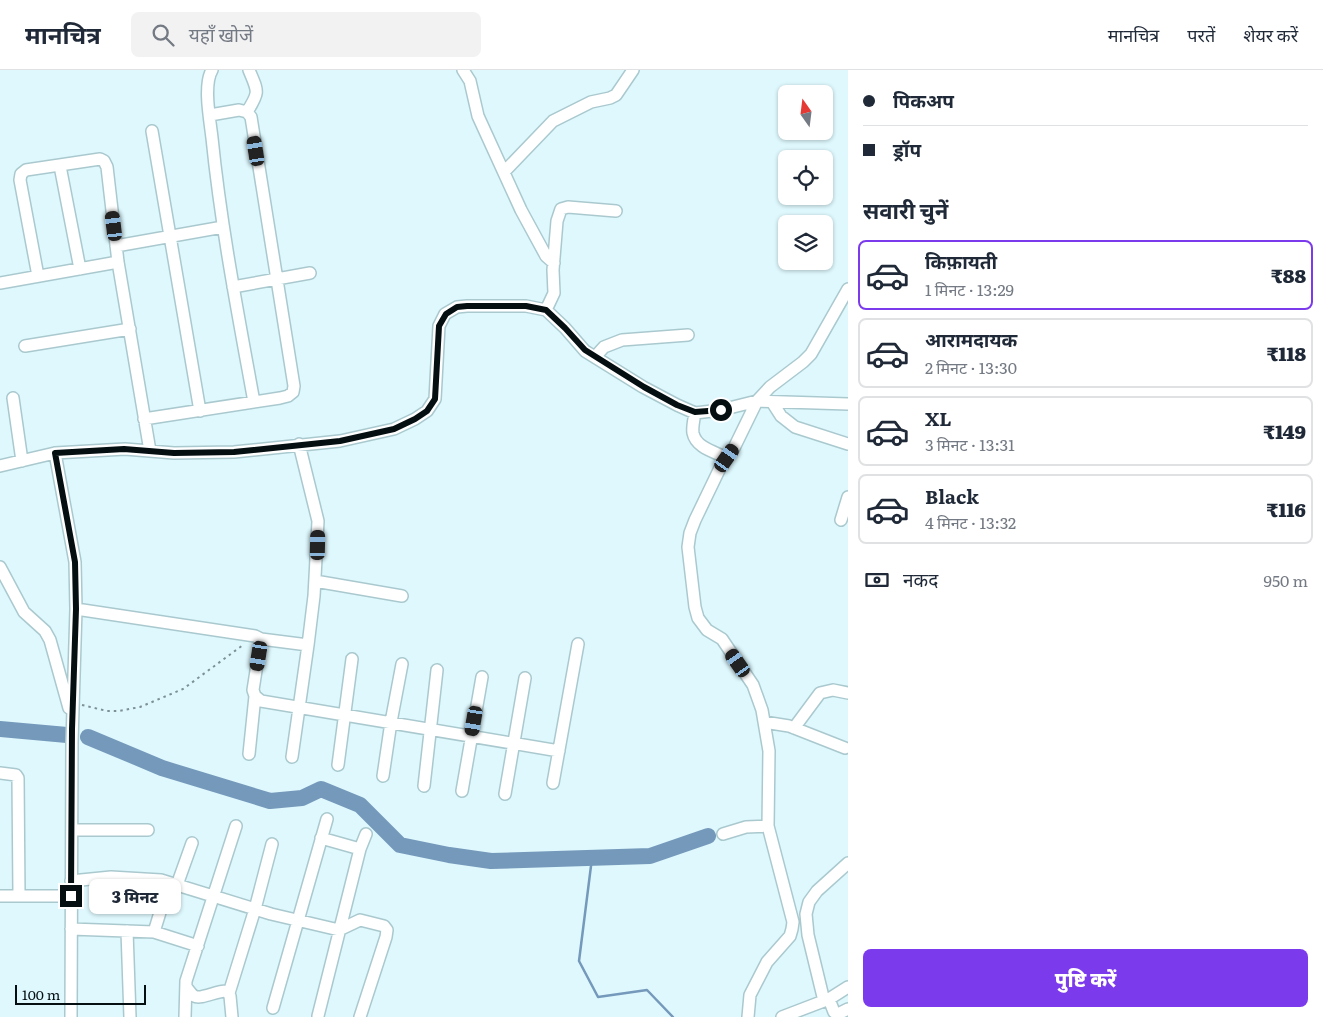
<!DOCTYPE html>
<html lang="hi">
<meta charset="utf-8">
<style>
:root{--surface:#fff;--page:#f2f2f3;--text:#1f2937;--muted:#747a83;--line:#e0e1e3;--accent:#7c3aed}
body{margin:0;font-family:Literata,"Noto Sans Devanagari",serif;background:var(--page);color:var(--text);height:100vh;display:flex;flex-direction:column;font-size:19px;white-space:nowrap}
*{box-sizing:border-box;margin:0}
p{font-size:16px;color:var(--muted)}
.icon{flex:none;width:28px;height:28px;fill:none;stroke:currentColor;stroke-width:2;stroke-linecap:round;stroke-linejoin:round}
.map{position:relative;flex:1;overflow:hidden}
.side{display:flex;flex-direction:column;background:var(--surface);width:475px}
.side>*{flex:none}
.top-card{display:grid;align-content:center;height:110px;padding:0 15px;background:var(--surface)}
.needle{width:32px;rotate:346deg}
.controls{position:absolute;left:778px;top:15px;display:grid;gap:10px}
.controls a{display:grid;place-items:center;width:55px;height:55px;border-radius:8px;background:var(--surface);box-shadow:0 1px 4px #0004;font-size:25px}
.scale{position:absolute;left:15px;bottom:12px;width:131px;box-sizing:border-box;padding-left:5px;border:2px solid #050f12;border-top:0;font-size:14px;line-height:18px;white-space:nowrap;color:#050f12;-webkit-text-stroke:4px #def8fd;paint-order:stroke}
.end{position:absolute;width:22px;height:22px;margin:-11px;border:6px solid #050f12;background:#fff;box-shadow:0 0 0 2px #fff}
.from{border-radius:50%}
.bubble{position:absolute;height:35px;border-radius:8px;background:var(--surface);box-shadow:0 1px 4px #0004;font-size:16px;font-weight:800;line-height:35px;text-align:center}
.car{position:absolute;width:15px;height:30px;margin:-15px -8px;border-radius:6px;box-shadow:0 0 4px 1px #0007;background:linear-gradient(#222 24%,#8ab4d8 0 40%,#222 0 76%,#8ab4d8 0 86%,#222 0)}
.top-card b{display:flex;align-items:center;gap:18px;height:48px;font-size:19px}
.top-card b+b{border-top:1px solid var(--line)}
.top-card i{width:12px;height:12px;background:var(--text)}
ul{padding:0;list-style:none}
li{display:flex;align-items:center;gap:15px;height:70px;margin:0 10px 8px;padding:0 5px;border:2px solid var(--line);border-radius:8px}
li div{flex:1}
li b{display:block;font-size:19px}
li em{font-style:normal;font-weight:800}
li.active{border-color:var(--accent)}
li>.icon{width:45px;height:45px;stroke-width:1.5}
h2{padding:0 15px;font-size:22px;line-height:60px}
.pay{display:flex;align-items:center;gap:12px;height:55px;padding:0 15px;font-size:19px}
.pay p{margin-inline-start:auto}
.cta{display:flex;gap:10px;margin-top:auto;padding:10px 15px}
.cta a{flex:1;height:58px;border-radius:8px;background:var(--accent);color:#fff;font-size:20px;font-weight:800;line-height:58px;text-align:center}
header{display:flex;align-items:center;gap:30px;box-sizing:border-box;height:70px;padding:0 25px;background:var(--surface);border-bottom:1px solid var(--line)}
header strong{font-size:24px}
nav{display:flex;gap:28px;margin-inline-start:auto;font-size:18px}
.search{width:350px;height:45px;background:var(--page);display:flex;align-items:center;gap:12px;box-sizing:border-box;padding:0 18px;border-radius:8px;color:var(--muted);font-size:19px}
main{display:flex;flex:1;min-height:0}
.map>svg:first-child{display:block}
</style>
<header>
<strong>मानचित्र</strong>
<div class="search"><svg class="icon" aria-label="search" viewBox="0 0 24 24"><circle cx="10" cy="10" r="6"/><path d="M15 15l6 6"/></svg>यहाँ खोजें</div>
<nav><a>मानचित्र</a><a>परतें</a><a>शेयर करें</a></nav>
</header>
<main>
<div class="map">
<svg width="848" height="947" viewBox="0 0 848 947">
<rect width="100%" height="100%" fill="#def8fd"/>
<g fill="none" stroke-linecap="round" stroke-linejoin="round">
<path stroke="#7599bb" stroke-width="2.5" d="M592,788L579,891L598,927L647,920L673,947"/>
<path stroke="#7599bb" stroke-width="16" d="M0,659L67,665
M88,667L162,698L270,731L302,728L321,719L360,735L400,775L449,785L491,791L650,786L708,766"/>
<defs>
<path id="minor" d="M212,0C203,15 210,50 212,68C221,157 238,244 254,332
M463,0L470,11L478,46L521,140L546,186L554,193
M247,42C260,21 258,22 249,0
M152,61L200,341
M60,96L80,199
M504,102L553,51L591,32L610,28L616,25L633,0
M116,176L223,157
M38,206L20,110L21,104L26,100L100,89L104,91L107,97L118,192L150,381
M0,213L118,192
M233,217L310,203
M546,240L554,223L553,200L557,151L561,139L568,137L616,141
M25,276L130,259
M595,287L604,277L622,270L688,265
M13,328L22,391
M772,332L781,346L795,357L848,374
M695,343C694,349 692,357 693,363C696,378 715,382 727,388
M144,349L280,328L288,326L293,322L294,316L251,47L247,42L239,40L210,45
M55,383L75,492L76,539L72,672L71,947
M0,396L55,383L125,379L174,383L234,382L340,371L394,359L415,349L427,341L435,329L439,256L445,244L457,237L467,236H526L546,240L565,258L585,281L643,317L677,335L695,343L721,340L757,331L848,334
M841,450L848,427
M0,497L24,542L45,561L50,570L69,638
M315,511L402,526
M76,539L255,566L261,569L253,620L255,626L261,631L559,681
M261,569L308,575L314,526L318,451L299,374
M764,652L789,656L845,678
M794,658L820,623L833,620L848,623
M249,684L255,626
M292,687L308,575
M338,695L352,589
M0,703L16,705L18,708L19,825
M383,706L391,652L402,594
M553,713L578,574
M424,716L437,600
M462,721L482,607
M505,724L525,608
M72,760H148
M723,764L746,757L768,756
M321,768L360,779L366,764
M71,811L111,807L161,810L271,844L339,860L360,850L384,856L387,860L386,867L360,947
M177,815L192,773
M0,826H71
M71,859L154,862L198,876
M127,861L130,947
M154,862L169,813
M186,917C188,919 191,924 194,926C201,930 218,920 227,921L230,926L232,947
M229,923L255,839L272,774
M829,929L834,942L840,943L848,939
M824,931L808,865L806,844L809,832L817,821L848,793
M273,938L327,749
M318,946L360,779
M185,947L186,911L236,756
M748,947L750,925L767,892L790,866L792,859L793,852L768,756L769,681L762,640L753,615L722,569L707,560L698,548L695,537L688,477L690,463L695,450L721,396L734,378L757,331L770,317L803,292L811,284L848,219
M782,947L829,929L848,917"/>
</defs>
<use href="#minor" stroke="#aac9cf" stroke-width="14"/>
<path stroke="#7d9094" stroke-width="2" stroke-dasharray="2.5 4" stroke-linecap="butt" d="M82,635L107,641H119L140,637L183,619L243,575"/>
<use href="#minor" stroke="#fff" stroke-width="11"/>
</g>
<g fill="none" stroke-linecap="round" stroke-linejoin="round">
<path stroke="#050f12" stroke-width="6" d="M71,826L72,659L76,539L75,492L55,383L124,379L174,383L234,382L340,371L394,359L415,349L427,341L435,329L439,256L446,244L457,237L467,236H526L546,240L565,258L585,280L644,317L677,335L695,342L721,340"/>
</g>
</svg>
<div class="controls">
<a><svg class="needle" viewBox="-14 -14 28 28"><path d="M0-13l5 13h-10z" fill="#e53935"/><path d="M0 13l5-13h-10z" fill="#747a83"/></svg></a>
<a><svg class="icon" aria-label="locate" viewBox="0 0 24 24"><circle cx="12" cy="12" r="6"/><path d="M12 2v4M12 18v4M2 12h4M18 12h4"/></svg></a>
<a><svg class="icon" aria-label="layers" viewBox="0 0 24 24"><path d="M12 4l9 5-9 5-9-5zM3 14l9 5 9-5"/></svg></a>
</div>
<div class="scale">100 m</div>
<i class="end from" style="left:721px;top:340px"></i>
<i class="end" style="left:71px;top:826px"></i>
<div class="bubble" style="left:89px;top:809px;width:92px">3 मिनट</div>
<i class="car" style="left:256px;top:81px;rotate:351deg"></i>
<i class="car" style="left:114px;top:156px;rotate:353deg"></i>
<i class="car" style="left:727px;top:388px;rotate:35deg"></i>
<i class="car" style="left:318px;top:475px;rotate:1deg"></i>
<i class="car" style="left:259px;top:586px;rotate:189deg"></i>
<i class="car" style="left:738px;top:593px;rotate:325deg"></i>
<i class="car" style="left:474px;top:651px;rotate:190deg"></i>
</div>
<section class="side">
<div class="top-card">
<b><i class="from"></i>पिकअप</b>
<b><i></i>ड्रॉप</b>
</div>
<h2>सवारी चुनें</h2>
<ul>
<li class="active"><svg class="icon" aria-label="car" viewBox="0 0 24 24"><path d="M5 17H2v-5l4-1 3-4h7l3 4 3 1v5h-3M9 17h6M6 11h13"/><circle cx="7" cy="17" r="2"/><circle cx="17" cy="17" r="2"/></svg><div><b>किफ़ायती</b><p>1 मिनट · 13:29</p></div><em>₹88</em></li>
<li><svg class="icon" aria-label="car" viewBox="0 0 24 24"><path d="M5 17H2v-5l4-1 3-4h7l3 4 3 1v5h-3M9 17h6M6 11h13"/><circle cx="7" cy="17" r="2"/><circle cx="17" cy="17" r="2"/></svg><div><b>आरामदायक</b><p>2 मिनट · 13:30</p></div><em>₹118</em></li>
<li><svg class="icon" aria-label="car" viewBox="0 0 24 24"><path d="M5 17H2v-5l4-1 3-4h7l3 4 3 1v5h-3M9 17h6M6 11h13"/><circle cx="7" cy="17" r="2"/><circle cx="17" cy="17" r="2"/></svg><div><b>XL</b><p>3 मिनट · 13:31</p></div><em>₹149</em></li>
<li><svg class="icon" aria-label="car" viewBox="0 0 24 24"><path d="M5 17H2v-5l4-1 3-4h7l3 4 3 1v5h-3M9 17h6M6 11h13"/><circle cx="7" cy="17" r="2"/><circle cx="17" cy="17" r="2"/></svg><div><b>Black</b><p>4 मिनट · 13:32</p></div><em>₹116</em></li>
</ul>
<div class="pay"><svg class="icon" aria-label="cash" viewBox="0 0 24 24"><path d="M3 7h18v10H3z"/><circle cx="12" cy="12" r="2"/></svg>नकद<p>950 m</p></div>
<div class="cta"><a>पुष्टि करें</a></div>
</section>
</main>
